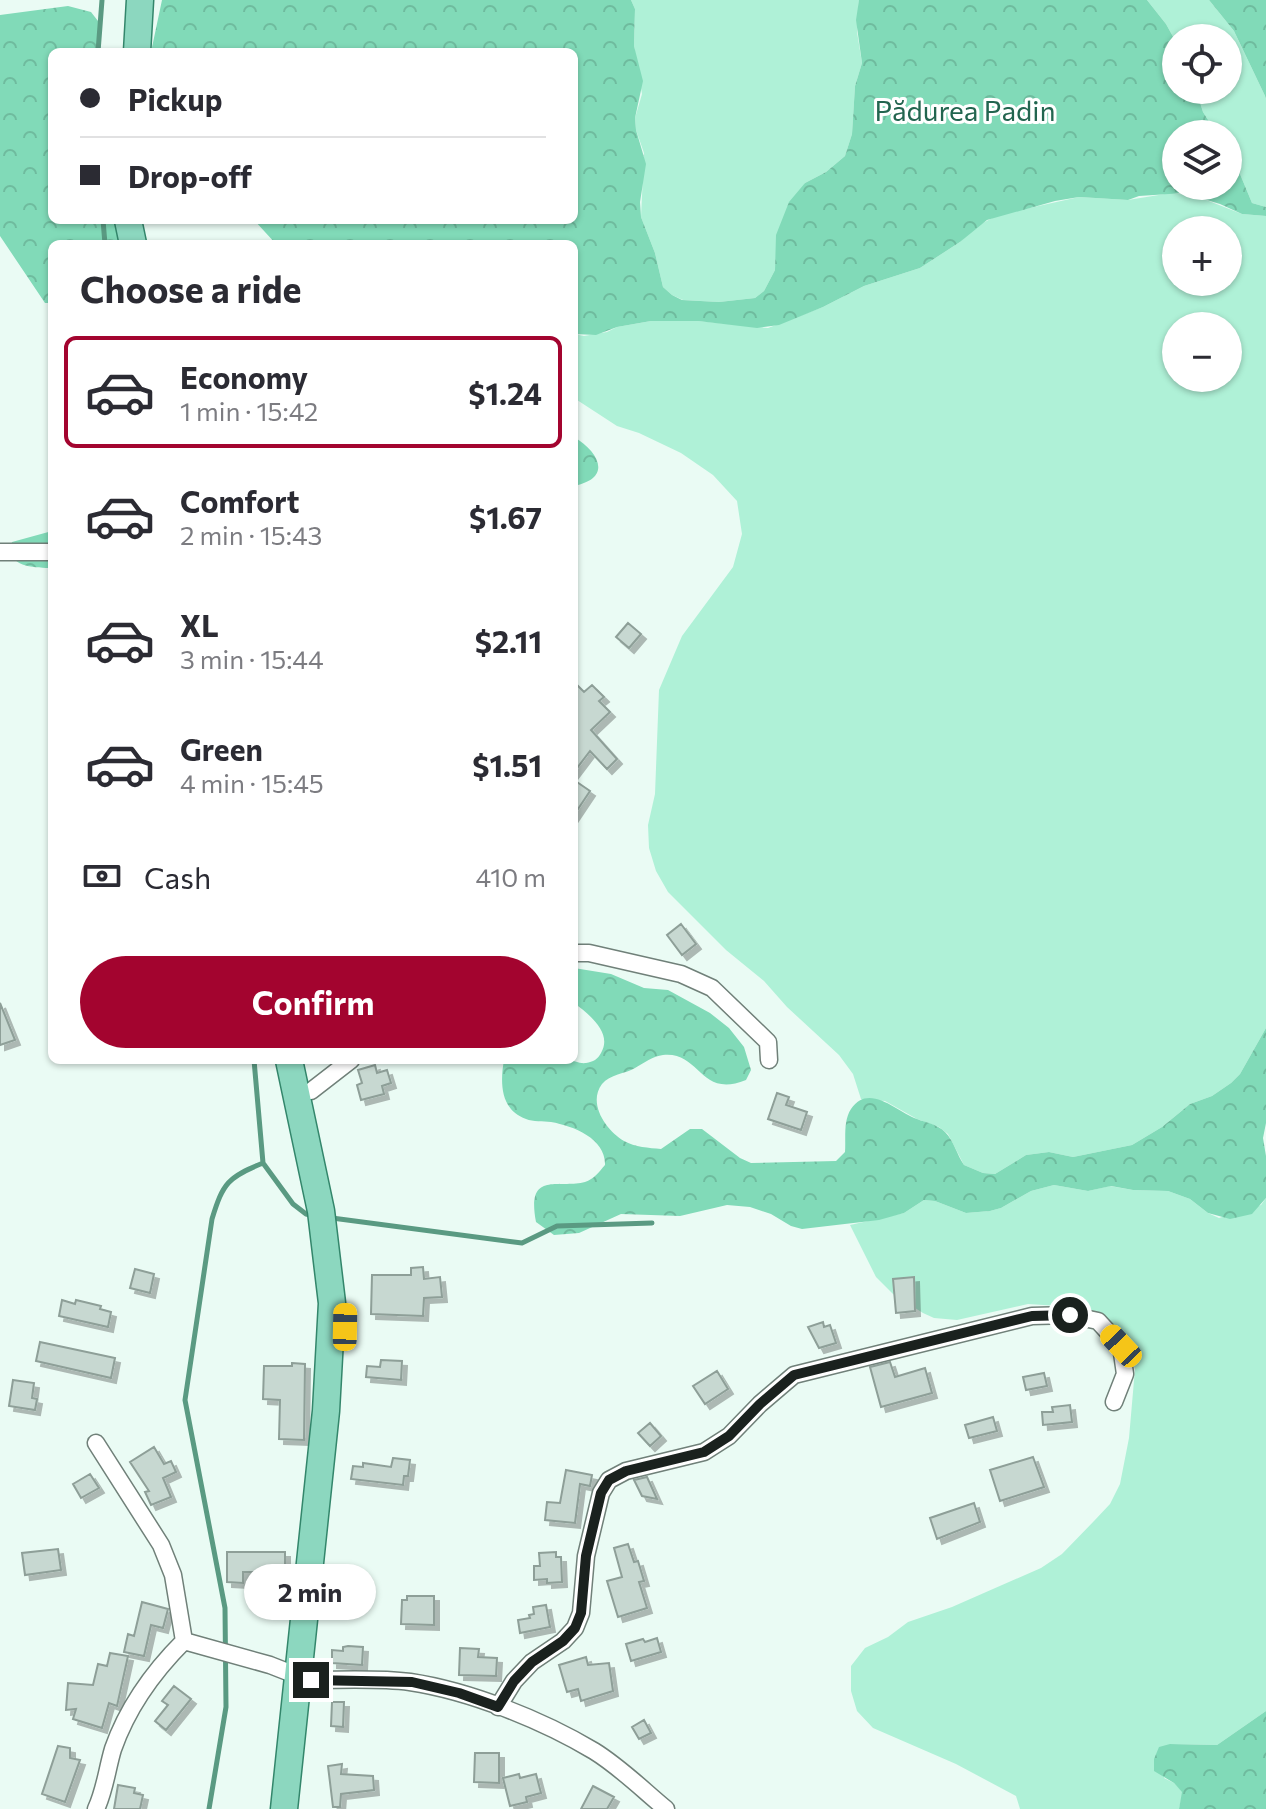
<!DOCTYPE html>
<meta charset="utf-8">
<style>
:root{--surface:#fff;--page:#f2f2f3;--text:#2b2b33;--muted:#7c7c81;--line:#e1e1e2;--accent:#a3042f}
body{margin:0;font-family:Commissioner,sans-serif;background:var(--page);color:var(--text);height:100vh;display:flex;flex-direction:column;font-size:30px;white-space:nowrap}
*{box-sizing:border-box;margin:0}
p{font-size:26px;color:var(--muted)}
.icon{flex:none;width:44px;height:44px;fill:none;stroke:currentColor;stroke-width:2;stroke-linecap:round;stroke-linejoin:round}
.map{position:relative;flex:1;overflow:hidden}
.side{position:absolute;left:48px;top:240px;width:530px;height:824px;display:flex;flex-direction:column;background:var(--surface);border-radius:12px;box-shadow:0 2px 6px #0004}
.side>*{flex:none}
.hud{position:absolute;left:48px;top:48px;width:530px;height:176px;border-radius:12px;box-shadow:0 2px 6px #0004;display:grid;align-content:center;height:176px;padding:0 32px;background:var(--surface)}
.tools{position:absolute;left:1162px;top:24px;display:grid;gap:16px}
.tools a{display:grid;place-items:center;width:80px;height:80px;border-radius:50%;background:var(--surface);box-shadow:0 2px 6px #0004;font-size:40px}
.end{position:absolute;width:36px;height:36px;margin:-18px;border:10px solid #1a211e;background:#fff;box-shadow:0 0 0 4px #fff}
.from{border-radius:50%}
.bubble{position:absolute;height:56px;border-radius:28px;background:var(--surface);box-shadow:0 2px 6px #0004;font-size:26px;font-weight:700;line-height:56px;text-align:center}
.car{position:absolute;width:24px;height:48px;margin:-24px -12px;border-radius:10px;box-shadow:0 0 6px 2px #0007;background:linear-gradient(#f5c518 24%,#345 0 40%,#f5c518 0 76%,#345 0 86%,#f5c518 0)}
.hud b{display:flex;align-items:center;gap:28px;height:76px;font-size:30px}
.hud b+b{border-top:2px solid var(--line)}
.hud i{width:20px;height:20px;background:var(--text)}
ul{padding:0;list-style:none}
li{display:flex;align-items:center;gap:24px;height:112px;margin:0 16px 12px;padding:0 16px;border:4px solid transparent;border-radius:12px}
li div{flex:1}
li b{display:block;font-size:30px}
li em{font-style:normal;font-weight:700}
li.on{border-color:var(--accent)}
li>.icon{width:72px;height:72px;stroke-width:1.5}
h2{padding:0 32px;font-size:36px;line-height:96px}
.pay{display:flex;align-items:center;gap:20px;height:88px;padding:0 32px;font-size:30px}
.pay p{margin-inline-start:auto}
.primary-button{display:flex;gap:16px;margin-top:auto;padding:16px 32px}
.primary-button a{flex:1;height:92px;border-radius:48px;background:var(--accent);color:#fff;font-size:32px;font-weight:700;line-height:92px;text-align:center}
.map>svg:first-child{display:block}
</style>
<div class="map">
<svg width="1266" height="1809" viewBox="0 0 1266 1809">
<defs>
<pattern id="forest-crowns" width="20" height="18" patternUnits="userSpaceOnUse" patternTransform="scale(2)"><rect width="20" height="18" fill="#81dab8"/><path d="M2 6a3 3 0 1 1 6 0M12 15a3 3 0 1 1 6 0" fill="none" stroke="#6fbb9e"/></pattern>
<filter id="shadow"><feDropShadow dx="5" dy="5" stdDeviation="0" flood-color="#0004"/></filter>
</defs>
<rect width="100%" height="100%" fill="#eafbf4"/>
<path fill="#aff1d7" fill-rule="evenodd" d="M631,0H859L857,32L862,63L855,86L852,134L845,156L826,172L805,183L776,258L775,270L764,291L755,298L719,302L683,300L672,295L663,287L655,253L641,217L644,153L636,130L635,118L642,94L634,46L635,9Z
M1147,0H1209L1234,31L1266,98V207L1252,203L1240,174L1228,154V134H1217L1203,112L1196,90H1228V38H1176V42L1166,24Z
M1171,193L1196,196L1242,214L1266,216V1028L1240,1074L1231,1083L1212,1096L1190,1104L1162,1127L1132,1145L1073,1157L1049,1152L1026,1155L995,1174L983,1173L964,1165L948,1134L939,1127L917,1119L885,1101L861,1099L853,1074L839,1055L787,1007L764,981L726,950L668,892L656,871L649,848L648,825L655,794L659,690L682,636L733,567L742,534L737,501L713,475L681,453L639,433L617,426L574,398V334L584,336L607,332L617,327L651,321H698L768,328L823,307L864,286L920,268L960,242L977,226L998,215L1079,197L1128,200ZM1176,230H1228V282H1176ZM1176,326H1228V378H1176Z
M1054,1185L1088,1191L1110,1186L1133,1190L1168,1191L1190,1199L1208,1213L1219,1218L1261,1205L1266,1198V1711L1217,1745L1170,1744L1164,1778L1174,1783L1183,1792L1179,1809H1020L1016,1796L956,1764L873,1728L857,1711L851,1691V1666L865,1648L888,1637L908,1622L952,1607L1041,1568L1062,1554L1094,1521L1110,1504L1120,1484L1129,1438L1135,1369L1128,1347L1096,1314L1074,1307L1028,1304L957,1320L934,1318L923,1313L893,1294L876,1277L850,1225L904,1213L924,1200L935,1201L966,1213L990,1211L1001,1208L1031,1191Z"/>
<path fill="url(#forest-crowns)" d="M162,0H631L635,9L634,46L643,81L635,118L636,130L646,164L640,202L641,217L655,253L663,287L672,295L682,300L719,302L755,298L764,291L775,270L776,235L789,202L805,183L826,172L845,156L852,134L855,86L862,63L856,20L859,0H1147L1166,24L1176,42V90H1196L1203,112L1217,134H1176V186H1228V154L1240,174L1252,203L1266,207V216L1242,214L1220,204L1184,193L1139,196L1128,200L1079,197L1055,201L987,220L960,242L920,268L864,286L823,307L779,325L757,328L698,321H651L617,327L596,335L574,334V244H276L254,220H574V52H151Z
M1209,0H1266V98L1234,31Z
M68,6L91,12L98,21L99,52H52V220H114L119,244H52V303H45L0,236V15Z
M574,437C599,452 613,478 574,486Z
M52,531V568C35,568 4,567 12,542Z
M574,968L611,974L644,988L668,990L710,1013L729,1028L744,1047L751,1070L746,1080C699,1099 701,1051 663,1055C653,1056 644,1063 635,1068C625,1074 610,1074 602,1084C587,1104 607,1131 624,1141C635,1147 649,1148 661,1149L690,1129H702L740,1158L751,1163L836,1161L845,1152C846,1139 843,1121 851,1109C869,1082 897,1112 917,1119C927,1123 937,1124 945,1132C954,1141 957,1155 964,1165L983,1173L995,1174L1026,1155L1049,1152L1073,1157L1132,1145L1162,1127L1190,1104L1212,1096L1231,1083L1240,1074L1266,1028V1123L1263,1138L1266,1156V1198L1252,1214L1230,1219L1208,1213L1190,1199L1168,1191L1133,1190L1111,1186L1088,1191L1054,1185L1031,1191L1001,1208L990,1211L966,1213L935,1201L924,1200L904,1213L879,1220L802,1229L791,1226L771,1214L750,1207L727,1205L680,1216L621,1214L579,1233L554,1235L536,1222C526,1170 558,1189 585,1182C594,1179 599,1172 605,1165C606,1139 574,1126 551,1122C543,1121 533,1122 526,1119C500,1110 500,1082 504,1060C525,1060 546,1058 567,1060C573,1060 580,1064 586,1063C593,1062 598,1059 601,1053C613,1033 589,1014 574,1003Z
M1266,1711V1809H1179L1182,1792L1174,1783L1154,1771V1759L1159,1747L1170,1744L1217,1745Z"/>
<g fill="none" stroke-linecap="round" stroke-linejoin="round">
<path stroke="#5a9a82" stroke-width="5" d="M98,52L102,0
M103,220L105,244
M254,1060L263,1163L293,1204L306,1214L314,1216
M332,1218L522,1243L557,1226L652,1223
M209,1809L226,1707L225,1608L185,1400L212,1219C223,1183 228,1177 263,1163"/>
</g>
<path fill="#c7d8d1" stroke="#8e9f98" stroke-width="2" filter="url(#shadow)" d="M628,623L641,634L629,648L616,637Z
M574,682L584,692L592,685L604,697L599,701L610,712L591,730L617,759L607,769L590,751L574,772Z
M574,780L590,791L574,815Z
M681,924L696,944L682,955L667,935Z
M0,1003L15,1040L0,1045Z
M375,1065L377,1073L387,1070L391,1083L382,1086L384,1094L361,1100L357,1085L362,1083L358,1070Z
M777,1093L789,1097L786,1105L807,1112L801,1130L768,1119Z
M423,1267L424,1279L440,1277L442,1297L424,1298L423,1316L371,1314L372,1275H411V1268Z
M135,1269L154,1274L150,1293L130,1288Z
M914,1277L915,1311L896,1313L893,1279Z
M62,1300L75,1304L76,1300L101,1306L100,1309L111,1312L108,1327L59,1316Z
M823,1322L824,1327L830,1325L836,1343L819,1348L808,1327Z
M40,1342L115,1358L111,1378L36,1361Z
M381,1360L402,1361L401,1380L366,1377L367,1366L380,1367Z
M890,1362L895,1377L925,1368L932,1393L881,1407L870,1367Z
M292,1363L305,1364L304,1440L279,1439L280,1400L263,1399L264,1366H292Z
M717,1371L728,1389L705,1404L693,1386Z
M1044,1373L1047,1386L1026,1390L1023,1377Z
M13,1380L34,1383L32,1398L37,1399L35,1410L9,1406Z
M1070,1405L1072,1422L1043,1425L1042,1412H1053L1052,1407Z
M993,1417L997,1431L969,1438L965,1425Z
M650,1423L661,1436L650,1446L638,1433Z
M154,1447L164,1464L171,1461L176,1472L163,1478L171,1497L151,1505L145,1492L149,1491L130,1462Z
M1033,1457L1044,1487L1000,1501L990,1470Z
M393,1458L410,1460L408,1476H404L403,1485L351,1479L353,1466L363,1467V1463L391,1467Z
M566,1470L592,1475L590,1486L580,1484L575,1523L545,1520L547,1502L560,1503Z
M90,1474L99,1488L81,1498L73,1484Z
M647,1477L657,1499L642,1496L634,1480Z
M974,1503L980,1522L937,1539L930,1518Z
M628,1544L634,1562L638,1561L644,1581L639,1582L647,1608L618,1617L607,1581L622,1577L614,1548Z
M58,1549L61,1570L25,1575L22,1553Z
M227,1552H285V1572H243V1583L227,1582Z
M556,1552V1557H561L562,1582L547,1583V1579L534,1580V1566H540L539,1553Z
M407,1596H434V1625L401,1624L402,1600H407Z
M142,1602L168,1609L163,1628L151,1625L144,1656L124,1652L128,1634L134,1636Z
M546,1605L550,1627L520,1633L518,1620L530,1618L529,1615L534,1614L533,1607Z
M657,1638L661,1652L631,1661L626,1644L643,1639L645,1642Z
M348,1646L363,1647L362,1665L332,1663V1650L343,1651V1647Z
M460,1648L479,1649L478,1657L497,1658L496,1676L459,1675Z
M110,1653L128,1656L117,1706L109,1703L102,1728L73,1719L76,1709L66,1710L68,1683L93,1685L98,1664L107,1666Z
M586,1657L588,1665L609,1663L613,1691L581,1701L578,1689L567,1692L559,1665Z
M174,1686L191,1699L166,1730L155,1721L168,1705L162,1701Z
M332,1702H344L343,1727L331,1726Z
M644,1720L651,1733L639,1739L632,1727Z
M58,1746L70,1748V1758L80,1760L65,1802L42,1794Z
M475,1753H499V1783L474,1782Z
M342,1764L341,1774L373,1776L374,1790L341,1794L340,1807H333L328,1766Z
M519,1774L520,1778L536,1774L541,1793L526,1797L527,1802L510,1806L503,1778Z
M118,1785L135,1788L134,1793L143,1795L140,1809H114Z
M593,1786L614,1797L607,1809H581Z"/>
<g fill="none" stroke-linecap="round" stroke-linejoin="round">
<defs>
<path id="street" d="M0,552H52
M574,953H589L681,974L712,988L768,1042L769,1060
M311,1091L351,1060
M96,1443L161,1545L173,1575L184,1641
M184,1641L270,1665L298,1676
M311,1680C344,1680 378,1678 410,1682C470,1691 542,1720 594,1751C620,1767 643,1790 666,1809
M498,1707L514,1681L532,1662L563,1641L575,1628L581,1613L586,1556L601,1493L609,1480L626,1471L704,1452L729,1436L760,1404L794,1375L1032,1316L1070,1315L1098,1321L1121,1346L1125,1374L1114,1402
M96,1809C105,1790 107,1769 113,1749C127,1709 154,1671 184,1641"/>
<path id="primary" d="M137,52L140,0
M128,220L133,244
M284,1809L326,1411L332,1303L321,1211L289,1060"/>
</defs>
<use href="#street" stroke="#708079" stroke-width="19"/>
<use href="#primary" stroke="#33866b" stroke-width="29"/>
<use href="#street" stroke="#fff" stroke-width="16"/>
<use href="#primary" stroke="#8cd7bf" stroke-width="26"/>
</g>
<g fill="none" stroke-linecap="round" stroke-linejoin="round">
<path stroke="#1a211e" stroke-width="10" d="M311,1680L412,1682L459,1693L498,1707L514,1681L532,1662L563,1641L575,1628L581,1613L586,1556L601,1493L609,1480L626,1471L704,1452L729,1436L760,1404L794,1375L1032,1316L1070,1315"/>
</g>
<g text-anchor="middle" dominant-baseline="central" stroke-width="6" stroke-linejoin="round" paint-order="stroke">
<g font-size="28" fill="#22654f" stroke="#fff">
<text x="965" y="110">Pădurea Padin</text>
</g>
</g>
</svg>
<div class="tools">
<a><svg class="icon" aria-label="locate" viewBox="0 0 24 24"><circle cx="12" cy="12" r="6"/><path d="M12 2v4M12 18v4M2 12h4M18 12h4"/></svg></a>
<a><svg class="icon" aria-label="layers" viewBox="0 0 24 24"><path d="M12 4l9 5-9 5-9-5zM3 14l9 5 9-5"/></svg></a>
<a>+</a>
<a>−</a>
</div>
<i class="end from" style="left:1070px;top:1315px"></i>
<i class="end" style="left:311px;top:1680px"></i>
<div class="bubble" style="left:244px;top:1564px;width:132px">2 min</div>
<i class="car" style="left:345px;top:1327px;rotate:1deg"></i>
<i class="car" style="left:1121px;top:1346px;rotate:317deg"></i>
<div class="hud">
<b><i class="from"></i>Pickup</b>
<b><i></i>Drop-off</b>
</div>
<section class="side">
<h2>Choose a ride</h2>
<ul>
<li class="on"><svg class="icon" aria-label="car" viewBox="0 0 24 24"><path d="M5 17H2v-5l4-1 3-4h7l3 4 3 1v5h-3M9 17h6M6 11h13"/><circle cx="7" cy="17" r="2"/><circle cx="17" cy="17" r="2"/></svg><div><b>Economy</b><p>1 min · 15:42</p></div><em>$1.24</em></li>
<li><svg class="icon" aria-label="car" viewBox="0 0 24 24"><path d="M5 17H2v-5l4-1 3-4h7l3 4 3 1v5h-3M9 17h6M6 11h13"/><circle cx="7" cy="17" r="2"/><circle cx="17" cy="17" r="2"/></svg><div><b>Comfort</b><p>2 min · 15:43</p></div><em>$1.67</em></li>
<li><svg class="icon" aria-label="car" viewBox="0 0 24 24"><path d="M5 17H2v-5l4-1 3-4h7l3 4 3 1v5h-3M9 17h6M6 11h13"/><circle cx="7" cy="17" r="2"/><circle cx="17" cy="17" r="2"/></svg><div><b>XL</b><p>3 min · 15:44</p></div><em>$2.11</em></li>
<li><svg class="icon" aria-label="car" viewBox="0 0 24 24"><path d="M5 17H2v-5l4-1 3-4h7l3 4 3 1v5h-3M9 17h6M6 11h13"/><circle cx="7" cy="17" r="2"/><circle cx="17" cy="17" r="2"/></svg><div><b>Green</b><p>4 min · 15:45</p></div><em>$1.51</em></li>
</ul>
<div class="pay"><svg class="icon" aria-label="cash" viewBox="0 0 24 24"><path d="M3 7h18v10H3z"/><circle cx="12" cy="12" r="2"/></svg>Cash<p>410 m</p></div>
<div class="primary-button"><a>Confirm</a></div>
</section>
</div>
